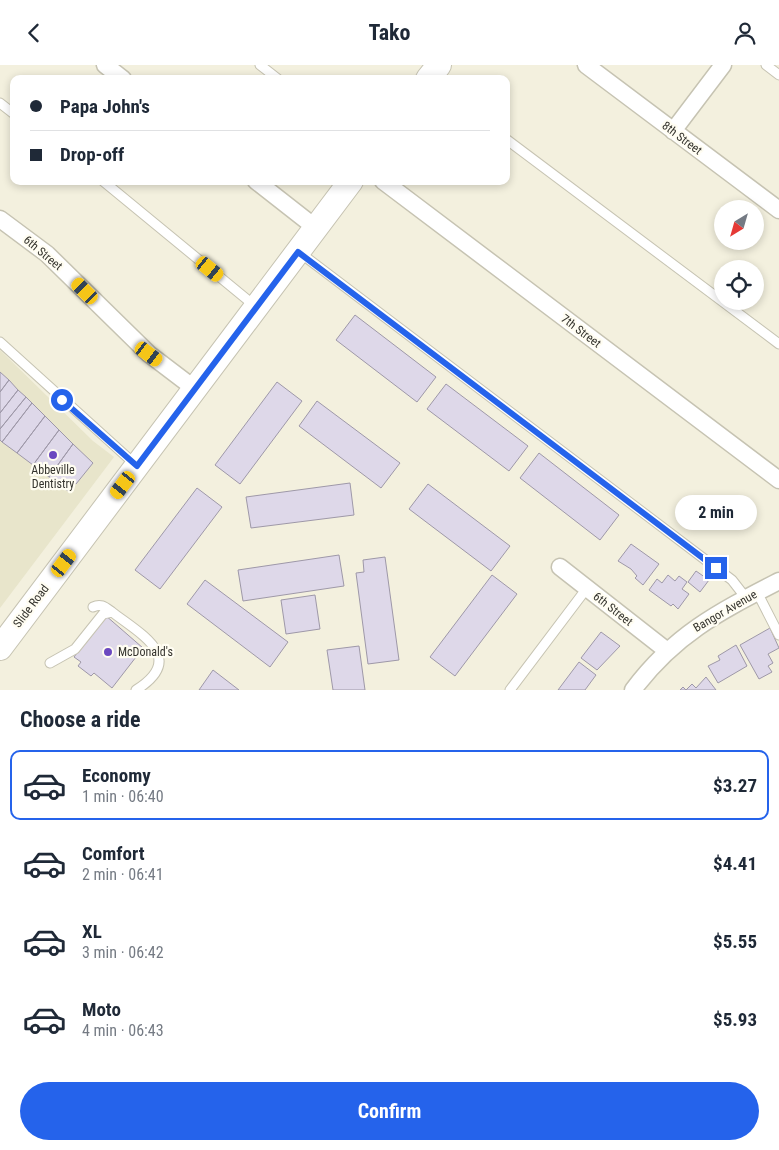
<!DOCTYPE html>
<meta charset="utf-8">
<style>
:root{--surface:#fff;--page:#f2f2f3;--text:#1f2937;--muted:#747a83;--line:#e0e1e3;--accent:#2563eb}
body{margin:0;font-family:"Roboto Condensed",sans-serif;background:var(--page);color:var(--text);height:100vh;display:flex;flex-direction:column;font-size:19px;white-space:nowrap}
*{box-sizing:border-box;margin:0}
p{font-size:16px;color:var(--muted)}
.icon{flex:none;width:28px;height:28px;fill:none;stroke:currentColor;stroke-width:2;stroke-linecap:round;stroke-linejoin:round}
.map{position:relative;height:625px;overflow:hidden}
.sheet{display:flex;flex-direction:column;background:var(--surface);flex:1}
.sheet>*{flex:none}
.hud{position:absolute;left:10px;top:10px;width:500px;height:110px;border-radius:10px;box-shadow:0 2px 8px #0003;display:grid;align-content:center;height:110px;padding:0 20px;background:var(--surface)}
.needle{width:32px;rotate:217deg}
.fabs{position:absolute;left:714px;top:135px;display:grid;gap:10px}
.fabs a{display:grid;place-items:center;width:50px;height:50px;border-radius:50%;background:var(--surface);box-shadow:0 2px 8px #0003;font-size:25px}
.end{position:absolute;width:22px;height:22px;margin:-11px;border:6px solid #2563eb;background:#fff;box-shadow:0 0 0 2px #fff}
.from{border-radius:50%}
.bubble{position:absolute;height:35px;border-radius:18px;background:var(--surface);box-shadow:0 2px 8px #0003;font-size:16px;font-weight:700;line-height:35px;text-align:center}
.car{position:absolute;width:15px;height:30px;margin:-15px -8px;border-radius:6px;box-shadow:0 0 4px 1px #0007;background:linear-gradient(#f5c518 24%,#345 0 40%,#f5c518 0 76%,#345 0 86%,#f5c518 0)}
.hud b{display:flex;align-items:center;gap:18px;height:48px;font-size:19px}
.hud b+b{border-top:1px solid var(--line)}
.hud i{width:12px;height:12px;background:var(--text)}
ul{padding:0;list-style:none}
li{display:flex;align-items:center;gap:15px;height:70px;margin:0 10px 8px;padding:0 10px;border:2px solid transparent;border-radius:10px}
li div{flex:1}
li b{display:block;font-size:19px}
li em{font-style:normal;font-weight:700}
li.current{border-color:var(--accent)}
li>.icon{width:45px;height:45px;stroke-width:1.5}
h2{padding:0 20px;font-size:22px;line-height:60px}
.primary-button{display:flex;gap:10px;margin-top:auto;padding:10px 20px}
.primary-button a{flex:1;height:58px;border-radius:30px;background:var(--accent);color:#fff;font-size:20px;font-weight:700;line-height:58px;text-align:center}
header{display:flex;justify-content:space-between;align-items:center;height:65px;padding:0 20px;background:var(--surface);font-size:22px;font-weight:700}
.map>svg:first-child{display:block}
</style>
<header><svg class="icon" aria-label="back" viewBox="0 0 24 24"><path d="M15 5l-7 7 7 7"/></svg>Tako<svg class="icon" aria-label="person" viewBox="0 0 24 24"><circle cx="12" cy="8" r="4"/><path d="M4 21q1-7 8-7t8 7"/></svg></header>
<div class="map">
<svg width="779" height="625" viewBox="0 0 779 625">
<rect width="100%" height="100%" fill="#f3f0de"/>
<path fill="#e8e5cb" d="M0,285L93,376L114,392L0,543Z"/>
<path fill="#ded8e9" stroke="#9e98a8" d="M355,250L436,312L417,337L336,275Z
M0,307L9,315L0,327Z
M9,315L18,325L0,348V327Z
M277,317L302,336L240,419L215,400Z
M446,319L528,381L509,406L427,344Z
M18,325L26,332L0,364V348Z
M26,332L32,338L2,377L0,375V364Z
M317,336L400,398L381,423L299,361Z
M32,338L45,351L17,388L2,377Z
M45,351L59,365L33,400L17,388Z
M59,365L73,379L49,412L33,400Z
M73,379L93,398L76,419L74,418L68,426L49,412Z
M539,388L619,450L600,475L520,413Z
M350,418L354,450L251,463L246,432Z
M428,419L510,481L491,506L409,444Z
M197,423L222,442L160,524L135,505Z
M631,479L659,499L643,520L635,513L637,511L631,504L618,496Z
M339,490L344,521L243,536L238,505Z
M385,492L399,595L368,599L356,508L364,507L363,495Z
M696,506L709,515L700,527L688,517Z
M492,510L517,529L455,611L430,592Z
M668,510L675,516L679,511L687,517L682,524L689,529L678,544L673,539L671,541L649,525L657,514L662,518Z
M205,515L288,577L270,602L187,539Z
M315,530L320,564L286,569L281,535Z
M105,550L143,583L112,623L94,608L91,611L78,601L81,597L74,592Z
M770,563L779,583L768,589L773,598L768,601L772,607L759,614L740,580Z
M601,567L620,581L597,605L581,593Z
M736,580L747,601L718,618L708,601L720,595L718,591Z
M359,581L365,625H333L327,585Z
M579,597L596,610L585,625H558Z
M213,605L239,625H199Z
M706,612L716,625H680L683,622L686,625L692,619L696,623Z"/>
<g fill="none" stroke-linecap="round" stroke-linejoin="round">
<defs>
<path id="service" d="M260,0L278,14
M766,0L779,10
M0,38L14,49
M506,74L779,279
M103,116L255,241
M299,187L732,515L746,533
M0,277L137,401
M757,527L779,570
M93,542C101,538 105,542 112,547
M50,598L75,584L103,549L112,547C142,570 187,593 136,625
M510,625L587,523"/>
<path id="minor" d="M105,0L123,14
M586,0L779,145
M673,66L723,0
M256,116L316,163
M383,116L779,415
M0,154L47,189L149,289L195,324
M560,502L666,585
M633,625C675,569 719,547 779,516"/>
<path id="secondary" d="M428,14L439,0
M0,583L351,116"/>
</defs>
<use href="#service" stroke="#c6c3b2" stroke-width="11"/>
<use href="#minor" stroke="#c6c3b2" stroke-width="19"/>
<use href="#secondary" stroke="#c6c3b2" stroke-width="26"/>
<use href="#service" stroke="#fff" stroke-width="9"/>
<use href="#minor" stroke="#fff" stroke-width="16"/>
<use href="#secondary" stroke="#fff" stroke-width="24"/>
</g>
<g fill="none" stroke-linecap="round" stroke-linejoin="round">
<path stroke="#2563eb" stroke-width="6" d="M62,335L137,401L298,187L716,503"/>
</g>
<g fill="#6b48c0" stroke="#fffdf2" stroke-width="2">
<circle cx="53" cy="390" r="5"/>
<circle cx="108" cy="587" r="5"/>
</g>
<g text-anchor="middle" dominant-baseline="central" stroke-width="4.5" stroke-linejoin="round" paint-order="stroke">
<g font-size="12" fill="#34332d" stroke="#fffdf2">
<text transform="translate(682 73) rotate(37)">8th Street</text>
<text transform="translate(43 188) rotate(40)">6th Street</text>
<text transform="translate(581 266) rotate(37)">7th Street</text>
<text transform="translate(31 541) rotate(-53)">Slide Road</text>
<text transform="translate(613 544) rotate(38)">6th Street</text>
<text transform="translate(725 546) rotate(-30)">Bangor Avenue</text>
</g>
<g font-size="12" fill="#34332d" stroke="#fffdf2">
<text x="53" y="405">Abbeville<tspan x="53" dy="14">Dentistry</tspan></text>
<text x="118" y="587" text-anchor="start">McDonald's</text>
</g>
</g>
</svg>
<div class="fabs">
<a><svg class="needle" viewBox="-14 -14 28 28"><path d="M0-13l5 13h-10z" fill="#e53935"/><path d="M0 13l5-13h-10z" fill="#747a83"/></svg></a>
<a><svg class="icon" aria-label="locate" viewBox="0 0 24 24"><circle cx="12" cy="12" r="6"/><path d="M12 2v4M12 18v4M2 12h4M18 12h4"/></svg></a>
</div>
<i class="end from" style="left:62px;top:335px"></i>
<i class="end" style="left:716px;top:503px"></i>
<div class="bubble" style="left:675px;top:430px;width:82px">2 min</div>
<i class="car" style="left:210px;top:204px;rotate:129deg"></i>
<i class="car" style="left:85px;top:226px;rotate:315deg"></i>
<i class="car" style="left:149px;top:289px;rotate:127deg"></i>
<i class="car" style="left:123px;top:420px;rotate:217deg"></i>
<i class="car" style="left:64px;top:498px;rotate:37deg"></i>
<div class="hud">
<b><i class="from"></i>Papa John's</b>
<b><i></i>Drop-off</b>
</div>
</div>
<section class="sheet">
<h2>Choose a ride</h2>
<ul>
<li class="current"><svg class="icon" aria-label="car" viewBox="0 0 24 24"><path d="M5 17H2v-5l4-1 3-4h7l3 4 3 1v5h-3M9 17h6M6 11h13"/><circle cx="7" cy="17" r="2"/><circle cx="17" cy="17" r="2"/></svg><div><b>Economy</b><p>1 min · 06:40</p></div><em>$3.27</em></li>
<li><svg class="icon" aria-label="car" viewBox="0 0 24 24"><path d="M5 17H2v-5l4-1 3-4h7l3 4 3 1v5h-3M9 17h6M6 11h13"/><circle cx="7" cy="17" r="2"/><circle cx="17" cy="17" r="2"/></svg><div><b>Comfort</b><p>2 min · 06:41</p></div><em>$4.41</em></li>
<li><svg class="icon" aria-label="car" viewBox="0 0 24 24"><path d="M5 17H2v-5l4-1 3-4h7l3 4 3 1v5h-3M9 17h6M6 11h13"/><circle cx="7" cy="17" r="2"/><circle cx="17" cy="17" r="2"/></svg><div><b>XL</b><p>3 min · 06:42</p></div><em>$5.55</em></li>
<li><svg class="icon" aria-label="car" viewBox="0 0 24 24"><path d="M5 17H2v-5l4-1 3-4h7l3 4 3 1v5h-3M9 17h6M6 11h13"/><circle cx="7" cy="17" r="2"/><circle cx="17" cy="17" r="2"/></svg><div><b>Moto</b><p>4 min · 06:43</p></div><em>$5.93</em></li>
</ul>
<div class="primary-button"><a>Confirm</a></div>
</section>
